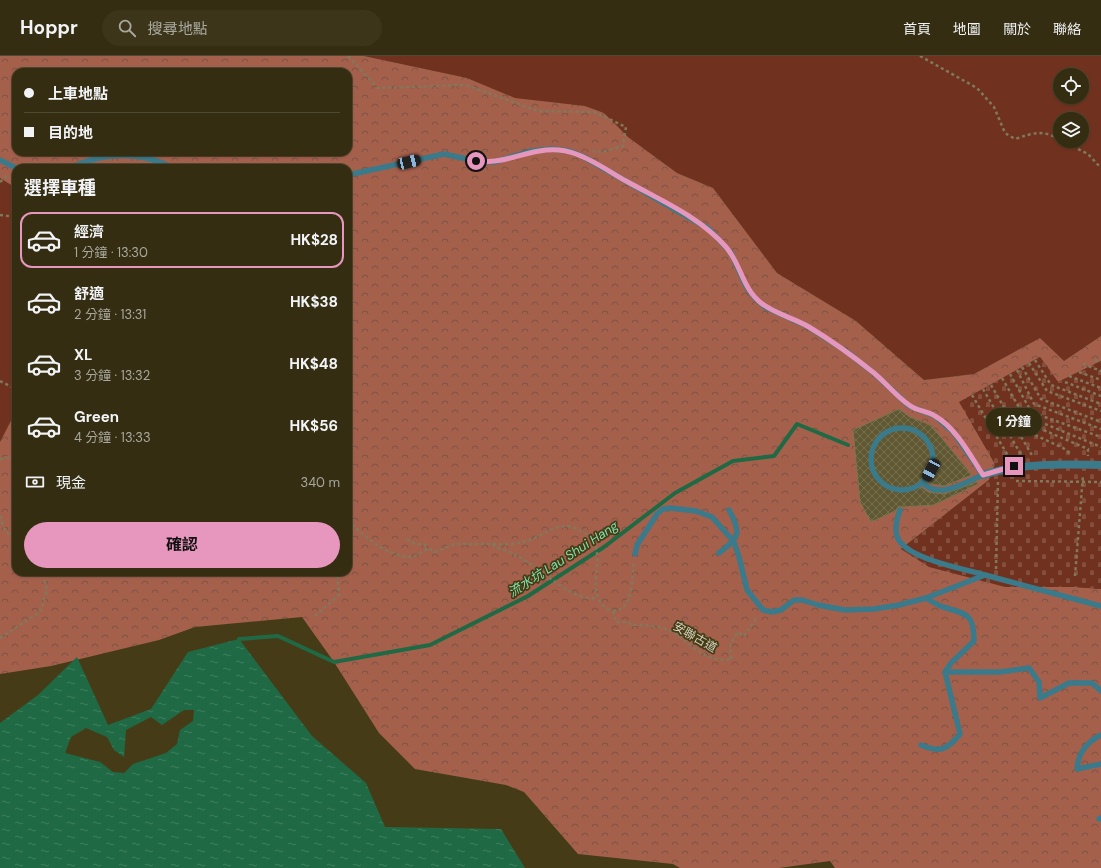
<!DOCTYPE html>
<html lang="zh-TW">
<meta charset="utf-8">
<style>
:root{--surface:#342d11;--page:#3c351a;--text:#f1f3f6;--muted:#a9a89f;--line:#4e4931;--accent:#e797bd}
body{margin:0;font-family:"DM Sans","Noto Sans TC",sans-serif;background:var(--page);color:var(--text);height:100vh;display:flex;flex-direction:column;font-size:15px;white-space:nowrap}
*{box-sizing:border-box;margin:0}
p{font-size:13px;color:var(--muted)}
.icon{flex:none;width:22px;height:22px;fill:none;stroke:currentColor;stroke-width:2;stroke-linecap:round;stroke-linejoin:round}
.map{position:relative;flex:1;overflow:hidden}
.panel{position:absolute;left:12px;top:108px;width:340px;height:412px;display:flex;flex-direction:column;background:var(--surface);border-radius:12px;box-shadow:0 1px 3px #0004,0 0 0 1px var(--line)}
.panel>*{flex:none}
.guide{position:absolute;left:12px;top:12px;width:340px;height:88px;border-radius:12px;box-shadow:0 1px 3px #0004,0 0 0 1px var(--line);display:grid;align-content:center;height:88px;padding:0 12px;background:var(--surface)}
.controls{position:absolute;left:1053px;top:12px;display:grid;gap:8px}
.controls a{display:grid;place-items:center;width:36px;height:36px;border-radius:50%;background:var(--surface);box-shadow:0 1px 3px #0004,0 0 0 1px var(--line);font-size:20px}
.end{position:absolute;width:18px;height:18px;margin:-9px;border:5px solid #e797bd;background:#111;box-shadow:0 0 0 2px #111}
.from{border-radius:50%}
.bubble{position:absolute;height:28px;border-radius:14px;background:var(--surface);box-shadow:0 1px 3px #0004,0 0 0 1px var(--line);font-size:13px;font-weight:700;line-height:28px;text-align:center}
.car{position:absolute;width:12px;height:24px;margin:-12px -6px;border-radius:5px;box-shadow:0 0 3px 1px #0007;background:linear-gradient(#222 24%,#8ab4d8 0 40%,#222 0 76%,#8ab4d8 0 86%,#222 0)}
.guide b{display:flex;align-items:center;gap:14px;height:38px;font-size:15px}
.guide b+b{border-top:1px solid var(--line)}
.guide i{width:10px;height:10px;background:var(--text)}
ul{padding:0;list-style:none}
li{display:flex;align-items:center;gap:12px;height:56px;margin:0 8px 6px;padding:0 4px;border:2px solid transparent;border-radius:12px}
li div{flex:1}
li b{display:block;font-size:15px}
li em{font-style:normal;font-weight:700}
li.active{border-color:var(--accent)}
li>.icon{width:36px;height:36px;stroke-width:1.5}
h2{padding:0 12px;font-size:18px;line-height:48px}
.pay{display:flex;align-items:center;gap:10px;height:44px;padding:0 12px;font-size:15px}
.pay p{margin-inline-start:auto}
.primary-button{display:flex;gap:8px;margin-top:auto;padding:8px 12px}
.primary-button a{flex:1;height:46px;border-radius:24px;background:var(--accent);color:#111;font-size:16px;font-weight:700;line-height:46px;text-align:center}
header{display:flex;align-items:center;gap:24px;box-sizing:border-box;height:56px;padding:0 20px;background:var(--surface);border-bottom:1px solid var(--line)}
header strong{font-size:19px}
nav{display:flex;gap:22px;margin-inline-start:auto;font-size:14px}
.search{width:280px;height:36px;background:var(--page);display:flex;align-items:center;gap:10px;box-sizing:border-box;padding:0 14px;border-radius:22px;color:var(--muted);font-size:15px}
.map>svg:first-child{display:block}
</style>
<header>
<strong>Hoppr</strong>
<div class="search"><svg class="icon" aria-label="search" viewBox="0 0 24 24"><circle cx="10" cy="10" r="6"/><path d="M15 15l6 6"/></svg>搜尋地點</div>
<nav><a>首頁</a><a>地圖</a><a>關於</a><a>聯絡</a></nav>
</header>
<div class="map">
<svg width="1101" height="812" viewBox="0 0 1101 812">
<defs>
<pattern id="forest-crowns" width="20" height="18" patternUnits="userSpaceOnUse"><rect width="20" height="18" fill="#a5604c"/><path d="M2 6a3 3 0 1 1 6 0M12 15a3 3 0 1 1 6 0" fill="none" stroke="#7d5344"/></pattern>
<pattern id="cemetery-stones" width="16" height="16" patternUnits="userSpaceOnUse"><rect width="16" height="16" fill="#70321f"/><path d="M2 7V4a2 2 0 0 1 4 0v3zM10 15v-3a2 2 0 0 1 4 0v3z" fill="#844f3e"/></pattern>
<pattern id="water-ripples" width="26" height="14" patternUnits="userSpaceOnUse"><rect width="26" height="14" fill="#1f6a45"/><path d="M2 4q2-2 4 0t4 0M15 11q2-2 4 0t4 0" fill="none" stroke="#3f7e5e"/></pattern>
<pattern id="building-cross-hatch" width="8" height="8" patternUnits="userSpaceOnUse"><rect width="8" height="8" fill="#605832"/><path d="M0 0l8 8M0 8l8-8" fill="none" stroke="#766f4e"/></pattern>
</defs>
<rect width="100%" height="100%" fill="#453c17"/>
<path fill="#70321f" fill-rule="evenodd" d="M364,0H1101V280L1064,305L1040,282L974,318L924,324L856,265L777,217L713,132L677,117L628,81L604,57L585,50L515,42L467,22ZM1060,19H1082V41H1060ZM1060,63H1082V85H1060Z
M0,122L16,132V355L0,386Z"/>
<path fill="url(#forest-crowns)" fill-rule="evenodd" d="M0,0H364L467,22L515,42L585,50L604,57L628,81L677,117L713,132L777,217L856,265L924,324L974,318L1040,282L1064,305L1101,280V305L1058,326L1040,301L960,346L995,408L989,424L901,493L1075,531L1101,533V812H835L830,805L779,812H680L673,808L578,798L524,736L506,729L415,713L379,677L334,606L302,561L195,571L159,584L51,610L0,618V386L16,355V516H348V112H16V132L0,122ZM16,16H348V96H16Z"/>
<path fill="url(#cemetery-stones)" d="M1040,301L1058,326L1101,305V533L1075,531H1005L929,511L901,493L989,424L995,408L959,346Z"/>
<path fill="url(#water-ripples)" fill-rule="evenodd" d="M239,583L312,680L366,727L385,771L501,773L525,812H0V667L38,639L77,601L108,669L151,653L188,596ZM184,654H194L193,665L180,674L177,688L166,697L133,708L124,717L113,716L100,706L65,697L71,681L86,672L107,681L114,694L124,701L126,674L151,661L162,669Z"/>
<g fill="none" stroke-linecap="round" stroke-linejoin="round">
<path stroke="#1f6a45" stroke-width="4" d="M239,583L278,580L334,606L430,589L528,540L604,491L675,437L733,405L774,400L797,368L848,389"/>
</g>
<path fill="url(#building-cross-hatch)" stroke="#7d754e" d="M899,353L910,361L931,369L972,419L944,430L931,428L922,423L919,426L920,430L928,436L944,438L977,426L978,428L934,449L903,451L899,450L895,455L871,466L860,446L853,374Z"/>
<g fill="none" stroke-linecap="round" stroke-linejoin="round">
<path stroke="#80795b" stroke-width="2.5" stroke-dasharray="3 3" stroke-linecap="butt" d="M348,0L378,32L466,29L538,55L594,56L626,71L623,90L601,96L593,95
M920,0L977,32L994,51L1005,77L1015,83C1033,77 1043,73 1060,84
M1062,85L1088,98L1101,112
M0,126L9,118
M0,159L16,161
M1035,304L1051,329L1101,348
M1095,304L1101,306
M1029,307L1047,335L1101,355
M1083,308L1101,315
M1022,311L1041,343L1101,366
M1017,314L1034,348L1101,373
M1079,316L1101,324
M1010,318L1041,373L1088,393V400
M1069,320L1101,332
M1002,322L1035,379L1063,392L1071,398
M0,325L16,333
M1065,326L1101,340
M991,329L1033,401
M983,333L1023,402
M972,339L1010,403
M1039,359L1101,381
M1045,368L1101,391
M0,403L16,400
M1016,425L1101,426
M0,460L5,475L16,484
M348,464C361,479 390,502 411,501C417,500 423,495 428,492L435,496L454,488H493L496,492C533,498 564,546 597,542
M407,483L415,488L425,489L428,492
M493,488C504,489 516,488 527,485C543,480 557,465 575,472C613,487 589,518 598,542C600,548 605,552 610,554C634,560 632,519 634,506
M996,513L998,424
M1075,520L1083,419
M613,555L616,566H628L632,569C643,568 666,571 675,577C694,591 706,607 732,603C728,591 731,586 738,576L744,580L758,560
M315,560L339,539L337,516
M0,582L40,556L47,534L42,516"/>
<path stroke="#3a7a8a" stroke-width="5.5" d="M0,104L16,112
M69,112C104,96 138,94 174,112
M348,119L444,98L476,105L494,106L532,95L551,93L569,95L584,101L709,173L731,197L746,230L754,241L765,251L807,270L847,296L875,318L909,350L935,360L954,377L983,419C965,426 939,444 923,427
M871 403a31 31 0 1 1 62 0a31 31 0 1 1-62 0Z
M900,454C896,464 893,479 901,487C915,504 964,513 985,519L926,542C931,545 937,549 943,551C966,558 974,557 974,585L951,607L945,616H1000L1029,612L1039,626L1040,642L1069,627H1092L1101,635
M719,497C739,482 742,477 729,454
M635,498L637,489L657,458L663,453L670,452L696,455L712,461L734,486L739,501L747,534L763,554L772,556L781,554L794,544H802L818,549L845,554L874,553L899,549L926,542
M985,519L1101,550
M1101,679C1087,686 1078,697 1077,713L1101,708
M921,689C940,697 947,694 960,678L945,616
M1099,763L1101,762"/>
<path stroke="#3a7a8a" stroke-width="8" d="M983,419C1022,407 1061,408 1101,409"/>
</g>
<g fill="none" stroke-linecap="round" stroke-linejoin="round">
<path stroke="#e797bd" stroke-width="5" d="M476,105C512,110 538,84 576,98C593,104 610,116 626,125C660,144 700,161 726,191C741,208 742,232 761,247C775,258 794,262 809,271C832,285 853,300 874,317C886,327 896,340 909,349C917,355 927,355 935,360C956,372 970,399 983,419L1014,410"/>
</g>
<g text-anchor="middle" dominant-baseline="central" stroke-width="3.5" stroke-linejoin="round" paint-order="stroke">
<g font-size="12" fill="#d6d2bd" stroke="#453c17">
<text transform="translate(695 581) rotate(30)">安聯古道</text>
</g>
<g font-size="13" font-style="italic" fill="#7de2a9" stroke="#453c17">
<text transform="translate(563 503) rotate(-33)">流水坑 Lau Shui Hang</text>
</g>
</g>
</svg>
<div class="controls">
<a><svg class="icon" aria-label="locate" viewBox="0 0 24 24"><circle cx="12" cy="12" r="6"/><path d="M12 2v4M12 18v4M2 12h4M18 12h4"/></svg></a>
<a><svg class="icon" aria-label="layers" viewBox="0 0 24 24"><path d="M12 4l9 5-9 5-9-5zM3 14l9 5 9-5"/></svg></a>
</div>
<i class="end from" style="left:476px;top:105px"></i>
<i class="end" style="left:1014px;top:410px"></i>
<div class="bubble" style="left:986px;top:352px;width:56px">1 分鐘</div>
<i class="car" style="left:409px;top:106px;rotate:77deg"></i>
<i class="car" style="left:931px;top:414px;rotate:208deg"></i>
<div class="guide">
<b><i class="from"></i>上車地點</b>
<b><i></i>目的地</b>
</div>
<section class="panel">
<h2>選擇車種</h2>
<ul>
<li class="active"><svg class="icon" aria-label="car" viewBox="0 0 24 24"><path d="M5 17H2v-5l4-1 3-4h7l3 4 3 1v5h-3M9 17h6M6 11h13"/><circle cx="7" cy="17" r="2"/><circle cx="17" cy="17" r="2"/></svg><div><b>經濟</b><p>1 分鐘 · 13:30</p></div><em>HK$28</em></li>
<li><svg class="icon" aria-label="car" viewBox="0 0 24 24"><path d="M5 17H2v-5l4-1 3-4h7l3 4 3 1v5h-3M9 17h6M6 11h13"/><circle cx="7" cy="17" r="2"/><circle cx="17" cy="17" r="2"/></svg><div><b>舒適</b><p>2 分鐘 · 13:31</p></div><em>HK$38</em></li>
<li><svg class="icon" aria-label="car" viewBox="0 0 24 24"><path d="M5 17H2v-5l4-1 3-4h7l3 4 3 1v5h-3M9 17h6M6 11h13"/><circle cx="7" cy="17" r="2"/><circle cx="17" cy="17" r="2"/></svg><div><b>XL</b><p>3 分鐘 · 13:32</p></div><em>HK$48</em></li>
<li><svg class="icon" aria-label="car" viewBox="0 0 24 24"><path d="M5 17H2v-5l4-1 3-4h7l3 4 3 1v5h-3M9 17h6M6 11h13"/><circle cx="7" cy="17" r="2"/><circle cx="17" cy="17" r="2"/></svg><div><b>Green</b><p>4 分鐘 · 13:33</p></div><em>HK$56</em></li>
</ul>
<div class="pay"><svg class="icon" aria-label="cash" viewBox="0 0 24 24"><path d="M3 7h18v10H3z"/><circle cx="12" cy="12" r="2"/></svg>現金<p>340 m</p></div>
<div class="primary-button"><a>確認</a></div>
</section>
</div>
